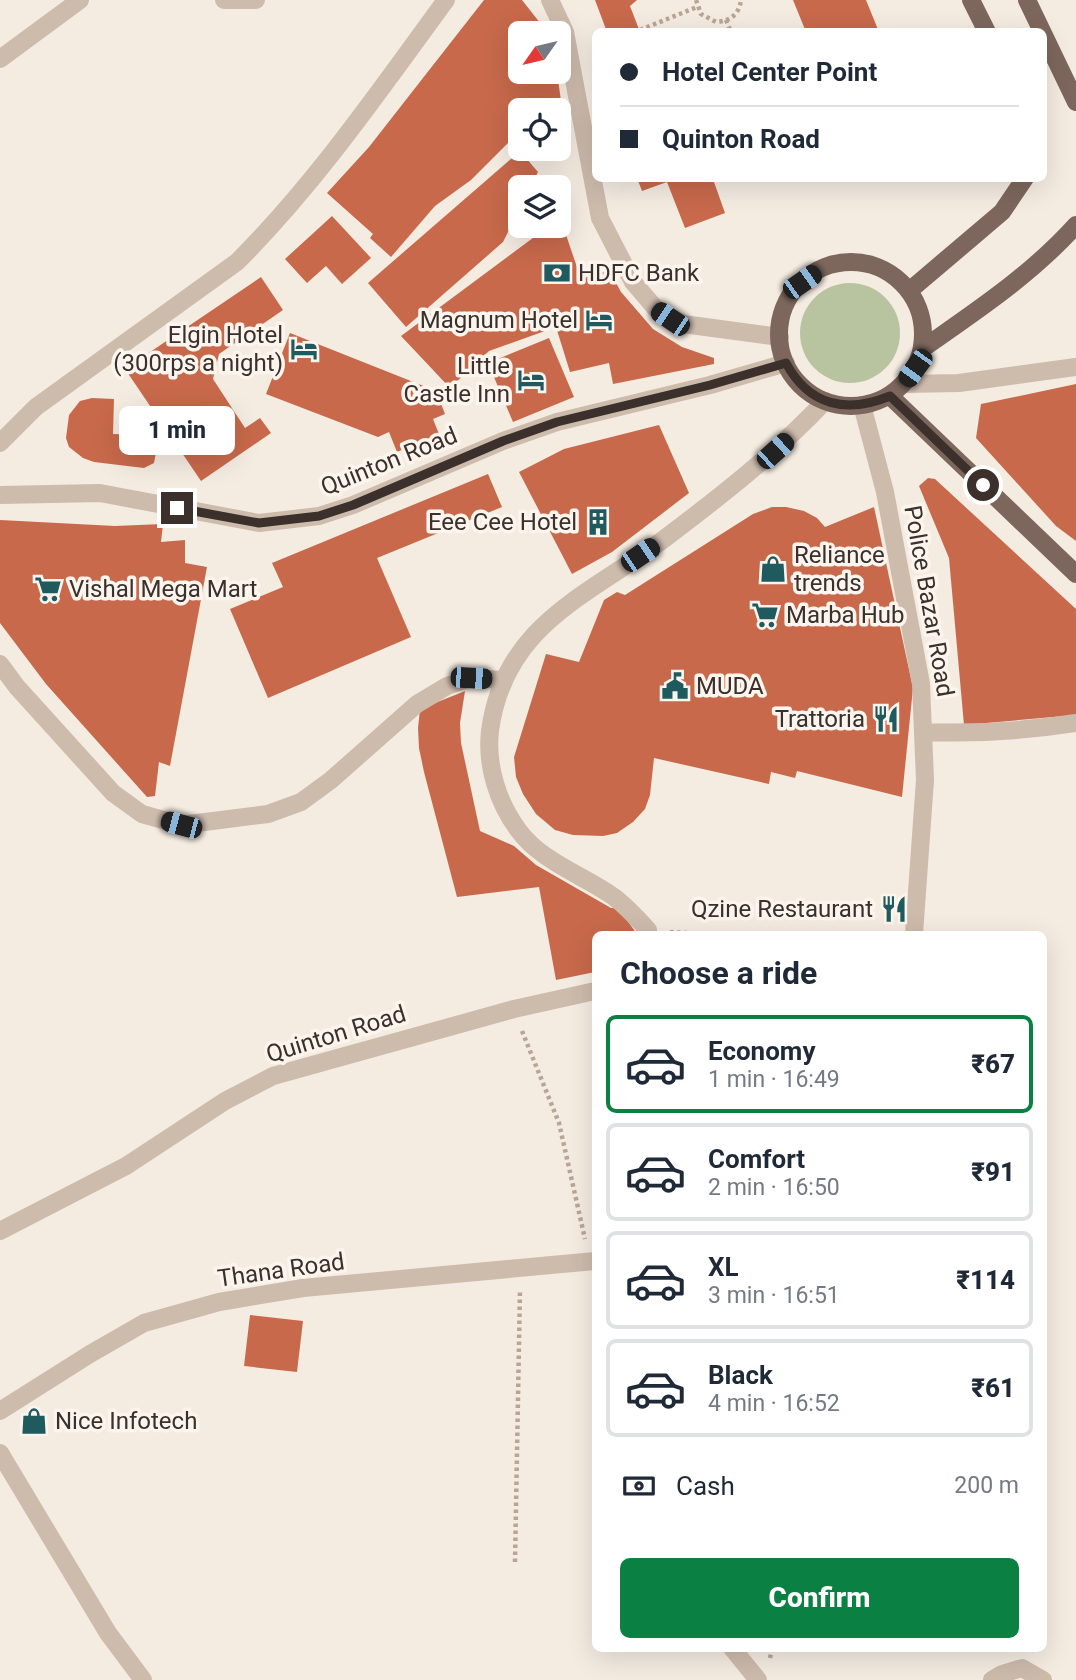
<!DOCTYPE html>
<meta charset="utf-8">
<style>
:root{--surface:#fff;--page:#f2f2f3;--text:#1f2937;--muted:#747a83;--line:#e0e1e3;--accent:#0b8043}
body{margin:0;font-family:Roboto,sans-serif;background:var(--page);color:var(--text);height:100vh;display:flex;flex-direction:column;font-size:26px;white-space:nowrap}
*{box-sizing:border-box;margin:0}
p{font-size:23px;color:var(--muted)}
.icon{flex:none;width:38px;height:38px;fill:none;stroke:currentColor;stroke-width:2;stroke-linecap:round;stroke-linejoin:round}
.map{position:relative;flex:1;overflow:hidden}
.panel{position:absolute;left:592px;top:931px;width:455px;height:721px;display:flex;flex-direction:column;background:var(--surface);border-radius:10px;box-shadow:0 7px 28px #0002}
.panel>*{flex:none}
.banner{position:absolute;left:592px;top:28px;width:455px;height:154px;border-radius:10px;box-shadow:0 7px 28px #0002;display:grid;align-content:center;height:154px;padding:0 28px;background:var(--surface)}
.needle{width:46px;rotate:236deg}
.controls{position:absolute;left:508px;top:21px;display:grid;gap:14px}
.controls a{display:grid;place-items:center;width:63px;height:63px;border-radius:10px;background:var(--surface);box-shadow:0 7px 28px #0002;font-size:35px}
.end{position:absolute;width:32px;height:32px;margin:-16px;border:9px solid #3b302b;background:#fff;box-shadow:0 0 0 4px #fff}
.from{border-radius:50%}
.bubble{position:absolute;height:49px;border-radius:10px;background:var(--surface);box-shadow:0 7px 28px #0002;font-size:23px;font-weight:800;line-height:49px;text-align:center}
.car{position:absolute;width:21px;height:42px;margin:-21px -10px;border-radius:9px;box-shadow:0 0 5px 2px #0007;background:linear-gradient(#222 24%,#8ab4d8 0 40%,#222 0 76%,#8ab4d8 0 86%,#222 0)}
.banner b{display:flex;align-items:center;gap:24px;height:66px;font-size:26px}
.banner b+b{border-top:2px solid var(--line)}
.banner i{width:18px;height:18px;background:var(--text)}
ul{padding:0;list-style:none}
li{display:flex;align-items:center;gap:21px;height:98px;margin:0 14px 10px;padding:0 14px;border:4px solid var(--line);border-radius:10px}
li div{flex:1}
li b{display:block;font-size:26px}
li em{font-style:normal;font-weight:800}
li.current{border-color:var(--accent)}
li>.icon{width:63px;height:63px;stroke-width:1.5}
h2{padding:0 28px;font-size:32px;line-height:84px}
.pay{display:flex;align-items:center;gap:18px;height:77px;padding:0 28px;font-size:26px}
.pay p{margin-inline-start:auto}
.button{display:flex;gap:14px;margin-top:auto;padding:14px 28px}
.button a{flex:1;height:80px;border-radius:10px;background:var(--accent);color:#fff;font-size:28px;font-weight:800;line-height:80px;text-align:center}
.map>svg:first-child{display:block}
</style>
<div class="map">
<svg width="1076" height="1680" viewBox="0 0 1076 1680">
<rect width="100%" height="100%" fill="#f4ebe1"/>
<path fill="#b8c4a0" d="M800 333a50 50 0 1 1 100 0a50 50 0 1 1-100 0Z"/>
<path fill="#c8694b" d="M484,0H522L548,33H520V72H557L561,101L548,110H520V131L471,180L435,206L391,257L370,238L373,234L327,193L369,147Z
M595,0H637L630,6L640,32H607Z
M793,0H866L879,32H806Z
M520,151L538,172L530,187H520V208L503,242L406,327L368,283Z
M637,178H722L714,182L725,213L685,228L667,182L642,191Z
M332,216L371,258L342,284L326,266L307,283L285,259Z
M560,217L581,279L609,270L621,292L653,329L682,347L714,358V364L613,384L609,363L570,372L556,327L489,351L450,388L401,336L549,226H558Z
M261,277L283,310L219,354L213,379L245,428L260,418L271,433L201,481L125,369Z
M290,333L436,391L445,414L433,419L439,434L397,452L389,432L378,437L266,394Z
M549,338L574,397L513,422L488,363Z
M1076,384V541L1056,526L976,438L981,404Z
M92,398L114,399L113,434L149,435L157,447L154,463L144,468L94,462L83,458L69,447L66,438L69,415L80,401Z
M659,425L689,493L612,552L572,574L519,472L564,449Z
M488,474L502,507L377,558L411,637L268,698L230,609L283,587L272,563Z
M928,478L935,479L1076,609V715L964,725L949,558L919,486Z
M772,507H786L804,511L817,518L825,527L874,507L913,688L902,797L797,771L795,778L771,772L769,784L654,758L650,795L645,809L633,822L617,833L603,836L573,835L555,830L536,814L523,794L516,777L514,757L546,654L579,662L604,600L617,592L625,595L753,514Z
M0,520L115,526L163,524L161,542L185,540V563L207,567L170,766L159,762L155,796L147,797L46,684L0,623Z
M465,691L460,723L461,743L480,831L514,846L536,865L611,908H618L637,934H595V972L556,980L539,887L457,897L424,772L419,748L418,728L420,709Z
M250,1315L303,1321L297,1372L244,1366Z"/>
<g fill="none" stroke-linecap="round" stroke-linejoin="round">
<path stroke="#b9a596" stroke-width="4.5" stroke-dasharray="3.5 3.5" stroke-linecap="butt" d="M696,0L701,14L716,22C730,21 739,15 741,0
M726,20L731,32
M640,30L697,7
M670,932L707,934
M522,1031L559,1123L585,1239
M515,1562L520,1289
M770,1658L772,1648"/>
<path stroke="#cdbbac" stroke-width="18" d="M224,0H256
M550,0L565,32L600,218L633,282L657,310L683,324L780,337
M0,59L80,0
M903,384L959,383L1076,367
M862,405L885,492L921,684L925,780L914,934
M0,443L36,407L237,262C316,183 380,90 446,0
M0,495L100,493L259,523L319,516L353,505L503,441L557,422L710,385L786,363
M0,664L17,687L113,793L142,814L181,825L268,814L301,802L331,780L417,704L447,686L471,678L503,680
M923,732C975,734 1025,731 1076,723
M648,934V930C637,918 627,907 614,897C583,875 542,862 519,831C498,803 486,766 490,731C504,624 588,596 664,539C721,496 776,453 825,401
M0,1231L126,1166L225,1101L273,1076L514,1009L595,991
M0,1411L90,1354L144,1323L219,1302L303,1288L595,1261
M0,1453L108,1633L143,1680
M732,1648L758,1680
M992,1680L1002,1674L1022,1668L1043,1680"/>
<path stroke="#7d675c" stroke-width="18" d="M971,0L987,32
M1027,0L1076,102
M779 334a72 72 0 1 1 144 0a72 72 0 1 1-144 0Z
M909,291L1002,212L1025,178
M922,349C976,311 1031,275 1076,225
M890,396L1076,574"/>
</g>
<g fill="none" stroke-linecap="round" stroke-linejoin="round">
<path stroke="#3b302b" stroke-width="9" d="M177,508L259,523L319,516L353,505L503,441L557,422L710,385L786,363C809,406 847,414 890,396L983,485"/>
</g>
<defs>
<symbol id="bank-bare" viewBox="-9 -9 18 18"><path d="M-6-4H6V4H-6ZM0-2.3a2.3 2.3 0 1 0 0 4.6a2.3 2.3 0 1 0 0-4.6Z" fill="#1f5a5e" stroke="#fbf5ee" stroke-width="2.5" paint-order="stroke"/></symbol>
<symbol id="hotel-bare" viewBox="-9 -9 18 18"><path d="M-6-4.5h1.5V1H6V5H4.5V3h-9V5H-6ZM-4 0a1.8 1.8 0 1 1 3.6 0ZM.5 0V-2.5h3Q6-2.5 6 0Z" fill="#1f5a5e" stroke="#fbf5ee" stroke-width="2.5" paint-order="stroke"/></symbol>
<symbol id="building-bare" viewBox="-9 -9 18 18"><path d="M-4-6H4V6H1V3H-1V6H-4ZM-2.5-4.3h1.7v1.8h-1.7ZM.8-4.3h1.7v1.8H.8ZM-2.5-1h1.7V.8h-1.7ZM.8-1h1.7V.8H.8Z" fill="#1f5a5e" stroke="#fbf5ee" stroke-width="2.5" paint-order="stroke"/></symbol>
<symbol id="shop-bare" viewBox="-9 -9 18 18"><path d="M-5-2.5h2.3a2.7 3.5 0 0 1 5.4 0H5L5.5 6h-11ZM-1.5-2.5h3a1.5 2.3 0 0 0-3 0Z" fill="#1f5a5e" stroke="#fbf5ee" stroke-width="2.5" paint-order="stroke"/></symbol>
<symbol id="supermarket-bare" viewBox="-9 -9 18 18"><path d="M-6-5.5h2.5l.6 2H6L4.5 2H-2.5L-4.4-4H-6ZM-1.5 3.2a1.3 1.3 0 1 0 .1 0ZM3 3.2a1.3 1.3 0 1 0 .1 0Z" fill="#1f5a5e" stroke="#fbf5ee" stroke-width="2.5" paint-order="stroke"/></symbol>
<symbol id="civic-bare" viewBox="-9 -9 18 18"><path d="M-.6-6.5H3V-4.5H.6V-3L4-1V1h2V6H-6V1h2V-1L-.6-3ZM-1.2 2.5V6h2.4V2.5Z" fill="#1f5a5e" stroke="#fbf5ee" stroke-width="2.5" paint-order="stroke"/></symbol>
<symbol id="restaurant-bare" viewBox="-9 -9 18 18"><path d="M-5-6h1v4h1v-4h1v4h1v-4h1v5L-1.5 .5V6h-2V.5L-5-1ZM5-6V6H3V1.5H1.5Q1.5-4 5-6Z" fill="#1f5a5e" stroke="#fbf5ee" stroke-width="2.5" paint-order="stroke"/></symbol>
</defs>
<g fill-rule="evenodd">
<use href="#bank-bare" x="538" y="254" width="38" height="38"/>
<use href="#hotel-bare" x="580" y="301" width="38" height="38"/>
<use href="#hotel-bare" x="285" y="330" width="38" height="38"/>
<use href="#hotel-bare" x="512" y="361" width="38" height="38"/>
<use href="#building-bare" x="579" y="503" width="38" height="38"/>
<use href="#shop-bare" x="754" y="550" width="38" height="38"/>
<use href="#supermarket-bare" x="29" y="570" width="38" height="38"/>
<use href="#supermarket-bare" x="746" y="596" width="38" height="38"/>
<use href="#civic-bare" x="656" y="667" width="38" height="38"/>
<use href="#restaurant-bare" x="867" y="700" width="38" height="38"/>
<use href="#restaurant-bare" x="875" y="890" width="38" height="38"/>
<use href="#shop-bare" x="15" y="1402" width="38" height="38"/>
</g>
<g text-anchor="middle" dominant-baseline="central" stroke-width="7" stroke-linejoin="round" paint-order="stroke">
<g font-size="24" fill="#3b302b" stroke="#fbf5ee" text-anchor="start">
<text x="578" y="273">HDFC Bank</text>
<text x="578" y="320" text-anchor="end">Magnum Hotel</text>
<text x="283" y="335" text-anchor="end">Elgin Hotel<tspan x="283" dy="28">(300rps a night)</tspan></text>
<text x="510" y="366" text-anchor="end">Little<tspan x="510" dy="28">Castle Inn</tspan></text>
<text x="577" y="522" text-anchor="end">Eee Cee Hotel</text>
<text x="794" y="555">Reliance<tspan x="794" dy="28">trends</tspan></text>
<text x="69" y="589">Vishal Mega Mart</text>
<text x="786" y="615">Marba Hub</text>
<text x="696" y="686">MUDA</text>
<text x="865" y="719" text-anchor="end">Trattoria</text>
<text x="873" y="909" text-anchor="end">Qzine Restaurant</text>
<text x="55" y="1421">Nice Infotech</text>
</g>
<g font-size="24" fill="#3b302b" stroke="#fbf5ee">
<text transform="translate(389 461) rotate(-22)">Quinton Road</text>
<text transform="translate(929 601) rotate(80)">Police Bazar Road</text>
<text transform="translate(336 1034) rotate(-17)">Quinton Road</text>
<text transform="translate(281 1270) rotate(-8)">Thana Road</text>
</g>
</g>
</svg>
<div class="controls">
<a><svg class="needle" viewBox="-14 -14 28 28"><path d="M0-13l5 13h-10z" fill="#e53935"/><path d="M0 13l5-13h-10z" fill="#747a83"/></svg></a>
<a><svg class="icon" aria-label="locate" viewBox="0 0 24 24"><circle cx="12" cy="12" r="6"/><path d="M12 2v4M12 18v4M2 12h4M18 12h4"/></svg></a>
<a><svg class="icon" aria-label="layers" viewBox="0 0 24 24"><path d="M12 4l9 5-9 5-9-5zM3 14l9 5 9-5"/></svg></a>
</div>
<i class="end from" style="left:983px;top:485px"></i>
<i class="end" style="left:177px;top:508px"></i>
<div class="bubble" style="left:119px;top:406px;width:116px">1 min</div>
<i class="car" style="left:802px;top:282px;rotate:55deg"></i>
<i class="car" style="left:670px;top:319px;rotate:304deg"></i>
<i class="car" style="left:915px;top:368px;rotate:216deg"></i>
<i class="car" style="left:775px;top:451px;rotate:48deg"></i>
<i class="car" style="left:640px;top:555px;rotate:56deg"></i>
<i class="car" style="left:471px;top:678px;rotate:93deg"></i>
<i class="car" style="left:181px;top:825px;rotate:285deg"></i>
<div class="banner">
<b><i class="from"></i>Hotel Center Point</b>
<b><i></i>Quinton Road</b>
</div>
<section class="panel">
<h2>Choose a ride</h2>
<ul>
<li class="current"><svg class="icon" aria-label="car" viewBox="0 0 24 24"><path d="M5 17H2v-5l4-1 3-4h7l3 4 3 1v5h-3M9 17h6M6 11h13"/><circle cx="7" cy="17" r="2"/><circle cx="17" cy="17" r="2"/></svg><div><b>Economy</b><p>1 min · 16:49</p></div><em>₹67</em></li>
<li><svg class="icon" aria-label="car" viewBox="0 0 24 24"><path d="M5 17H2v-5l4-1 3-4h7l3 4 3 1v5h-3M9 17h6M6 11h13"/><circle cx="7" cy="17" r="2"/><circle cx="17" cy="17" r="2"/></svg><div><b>Comfort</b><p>2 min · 16:50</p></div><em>₹91</em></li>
<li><svg class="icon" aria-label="car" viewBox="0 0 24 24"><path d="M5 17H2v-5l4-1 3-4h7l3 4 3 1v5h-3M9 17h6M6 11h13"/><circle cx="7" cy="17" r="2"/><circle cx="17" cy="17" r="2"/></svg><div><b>XL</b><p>3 min · 16:51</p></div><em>₹114</em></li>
<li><svg class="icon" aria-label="car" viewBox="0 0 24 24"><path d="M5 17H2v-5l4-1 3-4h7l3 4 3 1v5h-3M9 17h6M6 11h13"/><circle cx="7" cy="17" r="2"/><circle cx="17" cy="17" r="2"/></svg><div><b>Black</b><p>4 min · 16:52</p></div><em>₹61</em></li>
</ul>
<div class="pay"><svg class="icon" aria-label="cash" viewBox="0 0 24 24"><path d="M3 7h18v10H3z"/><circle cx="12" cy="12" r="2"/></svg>Cash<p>200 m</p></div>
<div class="button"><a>Confirm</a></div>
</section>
</div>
